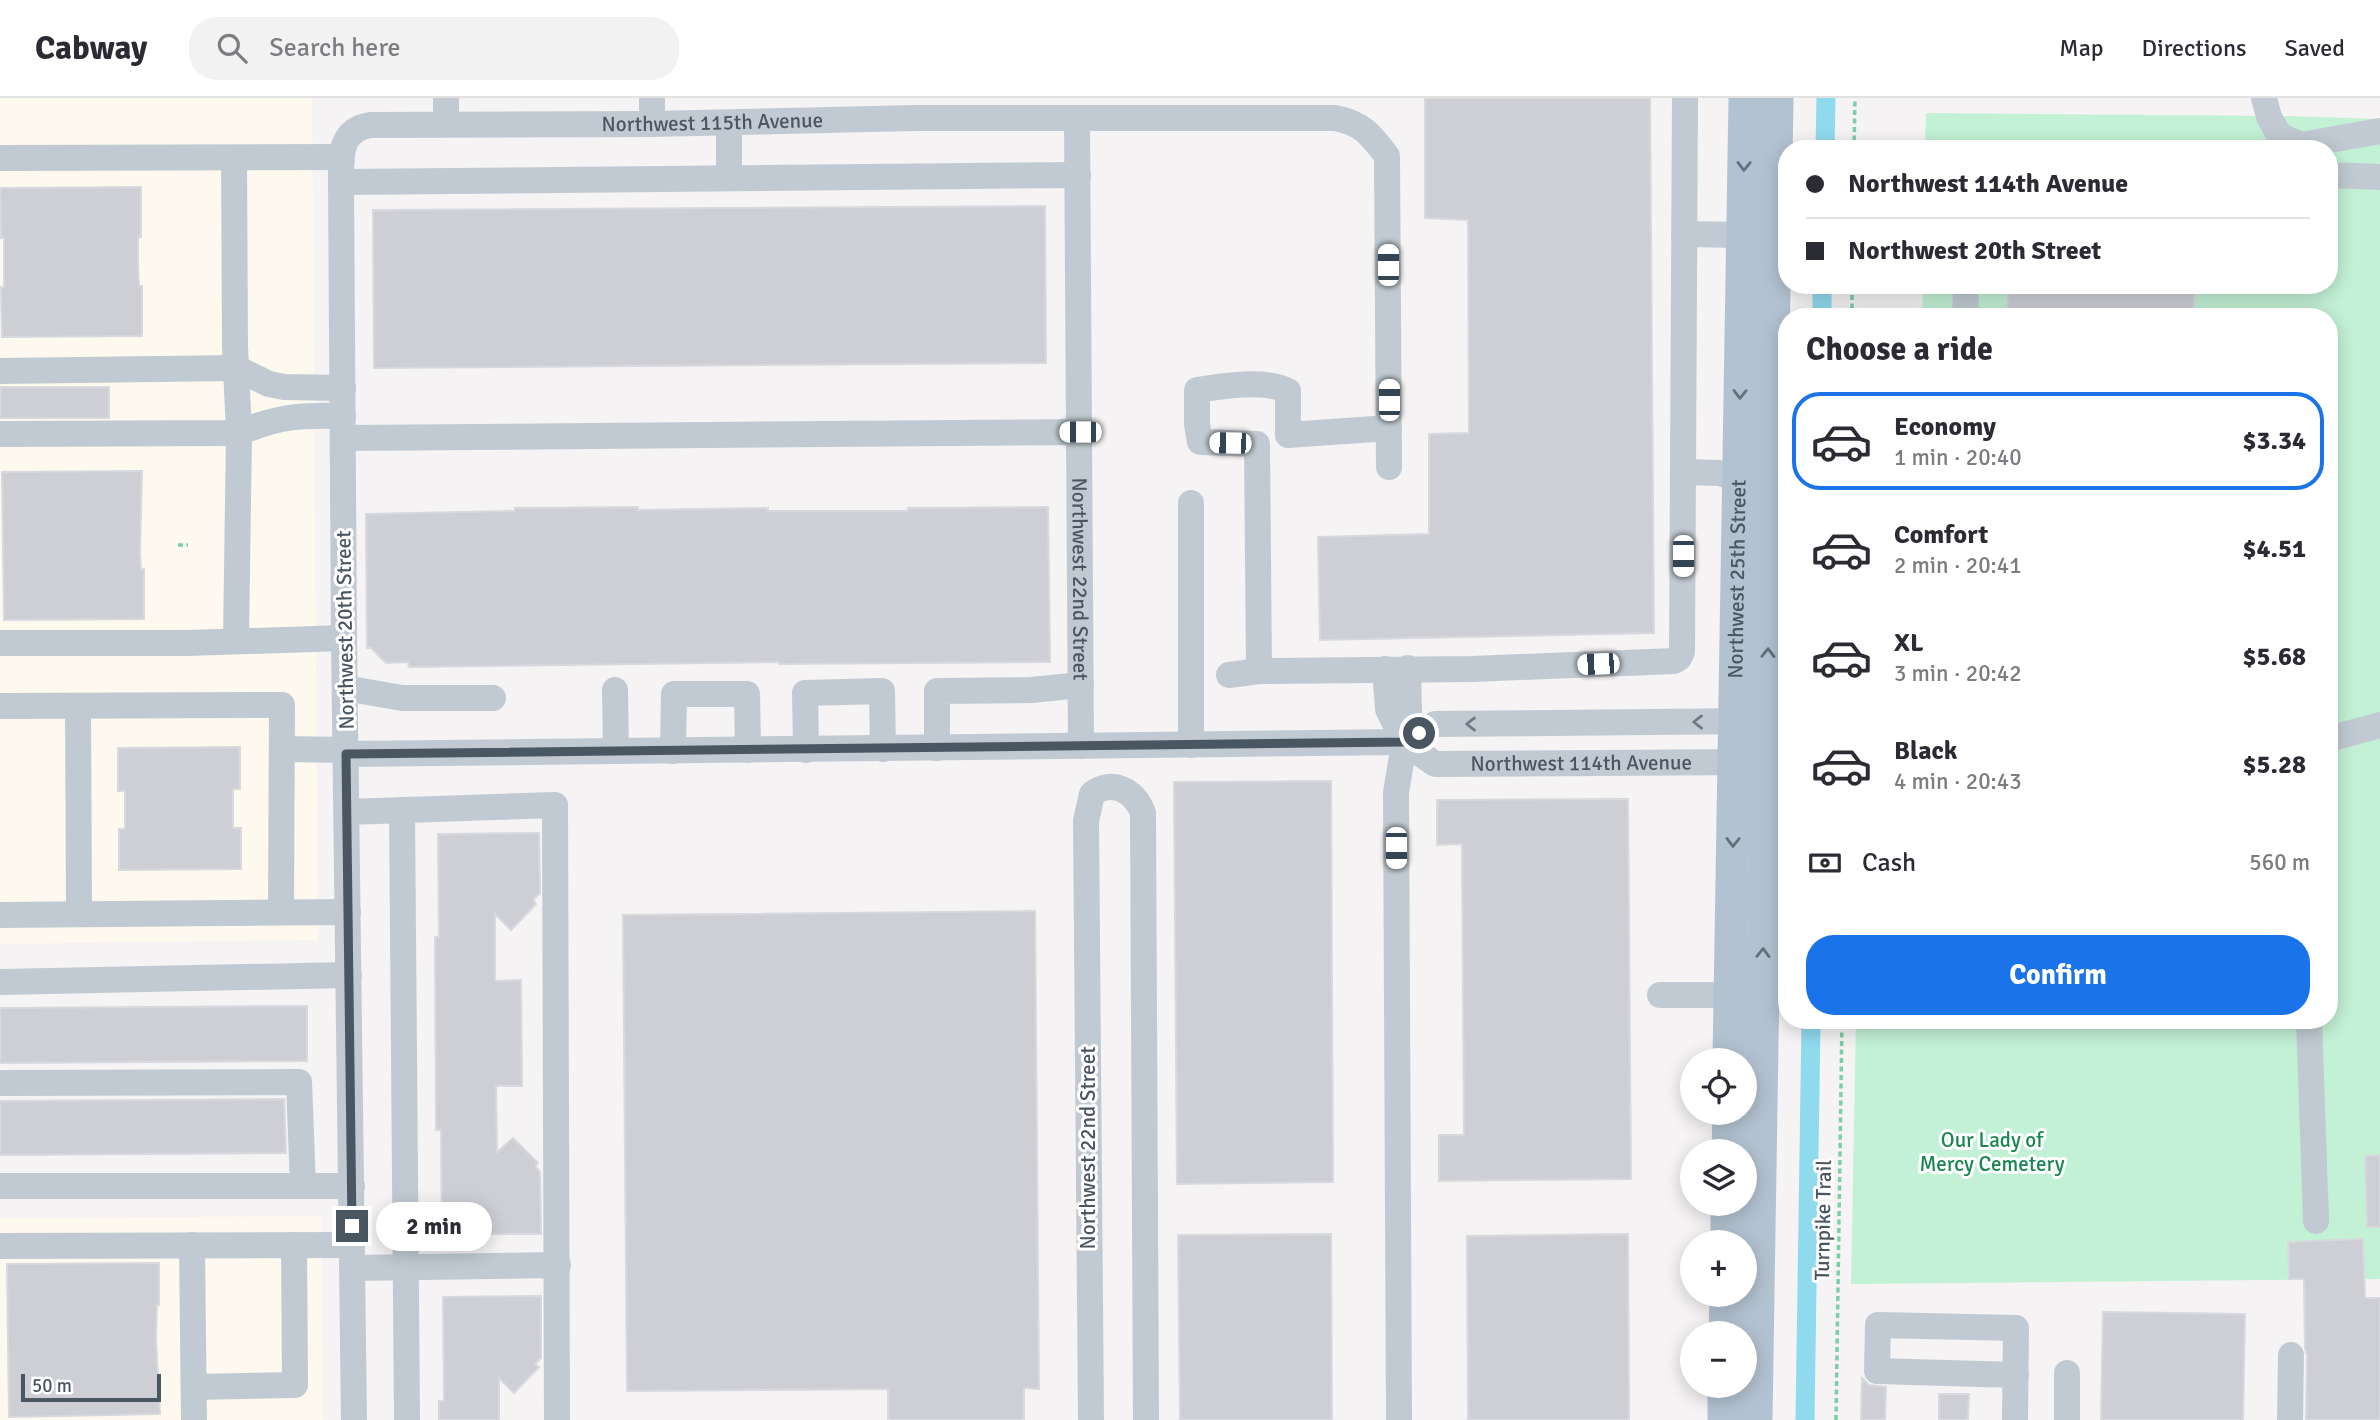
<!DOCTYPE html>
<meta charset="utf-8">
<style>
:root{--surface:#fff;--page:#f2f2f3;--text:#2b2b33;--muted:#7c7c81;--line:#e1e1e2;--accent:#1a73e8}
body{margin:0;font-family:Signika,sans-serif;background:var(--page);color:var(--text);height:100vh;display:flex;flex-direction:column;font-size:26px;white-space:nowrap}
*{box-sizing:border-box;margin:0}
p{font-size:23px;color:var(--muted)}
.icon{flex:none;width:38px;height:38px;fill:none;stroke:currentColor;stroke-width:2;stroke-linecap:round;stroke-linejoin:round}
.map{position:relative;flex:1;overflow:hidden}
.details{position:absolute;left:1778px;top:210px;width:560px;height:721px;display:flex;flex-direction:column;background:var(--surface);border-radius:28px;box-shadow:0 4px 18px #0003}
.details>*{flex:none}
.banner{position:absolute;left:1778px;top:42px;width:560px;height:154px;border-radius:28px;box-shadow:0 4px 18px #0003;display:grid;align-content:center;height:154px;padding:0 28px;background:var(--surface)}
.fabs{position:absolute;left:1680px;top:950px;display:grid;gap:14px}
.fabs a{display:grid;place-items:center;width:77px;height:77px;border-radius:50%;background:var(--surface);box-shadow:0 4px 18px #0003;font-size:35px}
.scale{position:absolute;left:21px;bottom:18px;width:140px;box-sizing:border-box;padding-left:7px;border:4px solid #4a5661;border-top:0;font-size:19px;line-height:24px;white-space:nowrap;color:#4a5661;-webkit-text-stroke:5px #fff;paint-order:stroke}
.end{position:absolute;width:32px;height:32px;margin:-16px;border:9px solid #4a5661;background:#fff;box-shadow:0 0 0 4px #fff}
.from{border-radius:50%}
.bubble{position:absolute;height:49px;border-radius:24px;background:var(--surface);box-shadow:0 4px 18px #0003;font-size:23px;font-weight:800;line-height:49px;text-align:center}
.car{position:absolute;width:21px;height:42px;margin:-21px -10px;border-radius:9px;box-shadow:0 0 5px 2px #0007;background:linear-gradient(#fff 24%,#345 0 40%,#fff 0 76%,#345 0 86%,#fff 0)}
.banner b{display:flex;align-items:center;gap:24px;height:66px;font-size:26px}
.banner b+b{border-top:2px solid var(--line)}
.banner i{width:18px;height:18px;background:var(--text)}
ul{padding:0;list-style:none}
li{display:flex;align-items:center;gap:21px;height:98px;margin:0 14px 10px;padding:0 14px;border:4px solid transparent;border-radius:28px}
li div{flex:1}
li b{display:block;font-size:26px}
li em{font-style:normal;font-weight:800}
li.on{border-color:var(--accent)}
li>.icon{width:63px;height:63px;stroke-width:1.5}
h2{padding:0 28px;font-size:32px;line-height:84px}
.pay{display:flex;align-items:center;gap:18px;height:77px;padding:0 28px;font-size:26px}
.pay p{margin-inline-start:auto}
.primary-button{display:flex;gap:14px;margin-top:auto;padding:14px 28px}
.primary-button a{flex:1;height:80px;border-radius:28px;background:var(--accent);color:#fff;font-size:28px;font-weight:800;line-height:80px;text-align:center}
header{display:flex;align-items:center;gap:42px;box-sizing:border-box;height:98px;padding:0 35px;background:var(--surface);border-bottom:2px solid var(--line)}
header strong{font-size:33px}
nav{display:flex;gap:38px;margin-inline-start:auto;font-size:24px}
.search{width:490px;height:63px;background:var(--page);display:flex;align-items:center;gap:18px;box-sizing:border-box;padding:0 24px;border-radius:28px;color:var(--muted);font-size:26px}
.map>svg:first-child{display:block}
</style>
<header>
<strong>Cabway</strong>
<div class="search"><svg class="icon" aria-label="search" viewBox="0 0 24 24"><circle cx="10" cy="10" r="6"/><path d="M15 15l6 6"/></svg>Search here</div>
<nav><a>Map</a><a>Directions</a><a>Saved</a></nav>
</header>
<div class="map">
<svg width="2380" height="1322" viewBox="0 0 2380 1322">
<rect width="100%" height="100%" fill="#f5f3f3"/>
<path fill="#fdf9ef" d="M0,0H312L318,842L0,846Z
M321,1118L323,1322H0V1120Z"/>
<path fill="#c3f1d5" d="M1926,15L2283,18L2380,21V1181L1851,1186L1856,922H2329V219H1922L1923,187H2329V51H1925Z"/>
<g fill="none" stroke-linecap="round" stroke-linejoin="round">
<path stroke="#90daee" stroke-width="19" d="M1825,51L1826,0
M1822,219V187
M1805,1322L1811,922"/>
</g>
<path fill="#cdcfd5" stroke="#d7d9de" stroke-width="2" d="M1425,0H1650L1654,535L1320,542L1318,439L1429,436V336L1469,335L1468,122L1425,120Z
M141,89V139H138V167L139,188H142V238L2,239L1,189H4V140H1L0,90Z
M1045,108L1046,265L374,270L373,112Z
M2008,187H2195L2193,219L2007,217Z
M0,289H109V320H0Z
M142,373L140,455L141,471H144V521L4,522L2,374Z
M638,409V412L768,410V413H908V410L1048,409L1050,564L779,566V564L409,569L408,564L386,565L371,550H367L366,416L515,413V410Z
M240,649V691H233V730H241V771L119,772V731H125V693H118V650Z
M1331,683L1333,1084L1177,1086L1174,684Z
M1628,701L1631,1081L1439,1083V1037H1464L1462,746L1437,747V702Z
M539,735L540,795L533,802L536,806L511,832L495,816V883L521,882L522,988H496L497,1054L513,1040L538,1065L535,1068L540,1074L541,1136H442L441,1032H436L435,839H439L438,736Z
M1035,813L1039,1291L1024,1290V1322H888V1291L627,1293L623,817Z
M307,908V963L0,965V910Z
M284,1001L286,1055L0,1057V1003Z
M2380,1057V1129H2367L2365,1058Z
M1331,1136L1332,1322H1180L1178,1137Z
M1628,1136L1629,1322H1468L1467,1138Z
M2363,1141L2365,1200H2380V1322H2306L2307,1257L2305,1250L2304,1181H2289L2288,1144Z
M159,1165V1207H157L156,1241L160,1316L9,1319L7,1166Z
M541,1198V1260L535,1266L539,1269L514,1295L499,1280V1322H439V1303H444L443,1199Z
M2103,1214L2245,1216L2243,1322H2101Z
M1862,1280L1869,1287L1886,1289L1885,1322H1861Z
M1939,1296H1969L1968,1322H1939Z"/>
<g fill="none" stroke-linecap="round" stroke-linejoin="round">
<path stroke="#7ad0a6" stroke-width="3.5" stroke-dasharray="5 3.5" stroke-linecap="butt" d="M1854,51L1855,0
M1852,219V187
M178,447H188
M1836,1322L1842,922"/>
<g stroke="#c1cad2" stroke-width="26">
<path d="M446,0V26"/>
<path d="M2264,0L2269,19L2279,37L2301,47L2380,33"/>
<path id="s1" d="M1077,21L1081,648"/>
<path d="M652,26V0"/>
<path d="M0,60L341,59"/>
<path d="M234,60L235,248L239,335L236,542"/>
<path d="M2329,77L2380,79"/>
<path d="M729,80V25"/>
<path d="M341,84L1078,77"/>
<path d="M1684,136L1742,137"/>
<path d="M1965,219L1966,187"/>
<path d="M0,273L236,270L269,286L284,289L343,290"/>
<path d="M0,336L239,335C278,318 301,317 343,318"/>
<path d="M343,340L1080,334"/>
<path d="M1683,374L1719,375L1755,385"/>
<path d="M0,545H188L344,540"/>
<path id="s2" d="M1385,571L1388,611L1404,644L1435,666L1754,664"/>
<path d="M1259,573L1257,346L1200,344L1197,326V292C1222,288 1266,281 1288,293V337L1389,330"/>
<path d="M1229,577L1259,573L1472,571L1674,563L1679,560L1682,554L1685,0"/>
<path d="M345,590L402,600H493"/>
<path d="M615,592L616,653"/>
<path d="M0,608L282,607L281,814"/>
<path d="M78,608L79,816"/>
<path d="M2329,641L2380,627"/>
<path d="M1191,647V405"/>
<path d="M937,650V593L1031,592L1081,587"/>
<path d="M282,651L347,652"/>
<path d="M806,652L805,595L882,593L883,651"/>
<path d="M673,653L674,596H747L748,652"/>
<path d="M347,656L1404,644L1435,626L1754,623"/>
<path d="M402,712L407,1322"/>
<path d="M347,714L555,707L557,1322"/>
<path d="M0,817L348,814"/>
<path d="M0,884L349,877"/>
<path d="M1660,897H1750"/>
<path d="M2309,922L2316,1123"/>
<path d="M0,985L299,984L303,1088"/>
<path d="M0,1088H352"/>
<path d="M192,1147L194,1322"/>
<path d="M0,1148L352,1147"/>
<path d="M353,1170L558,1167"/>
<path d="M194,1289L295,1287L294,1147"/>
<path id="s3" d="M354,1322L344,540L341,84C341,59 339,32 370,27L652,26L915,20H1335C1362,25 1371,37 1387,58L1389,369"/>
<path d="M1091,1322L1086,723L1092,696C1112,680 1135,693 1143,715L1146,1322"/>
<path d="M1399,1322L1396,695L1409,615L1408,570"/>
<path d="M2015,1322L2016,1230L1878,1227L1877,1273L2016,1277"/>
<path d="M2067,1322V1275"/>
<path d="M2290,1322L2291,1257"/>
</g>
<g stroke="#b3c2d1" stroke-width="33">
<path id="s4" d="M1729,962L1745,0"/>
<path d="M1728,1054L1729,1015"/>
<path d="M1727,1144V1106"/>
<path d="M1725,1236L1726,1197"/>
<path d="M1724,1322V1288"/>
<path d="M1756,1322L1777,0"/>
</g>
</g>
<defs><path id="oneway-chevron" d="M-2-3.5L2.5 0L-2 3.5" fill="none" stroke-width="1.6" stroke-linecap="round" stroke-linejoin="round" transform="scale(1.75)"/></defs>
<g stroke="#64717d">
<use href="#oneway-chevron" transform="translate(1744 68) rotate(91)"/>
<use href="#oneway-chevron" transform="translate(1740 296) rotate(91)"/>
<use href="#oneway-chevron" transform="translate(1768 555) rotate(-89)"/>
<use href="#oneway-chevron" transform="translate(1733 744) rotate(91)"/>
<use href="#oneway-chevron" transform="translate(1763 855) rotate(-89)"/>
</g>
<g stroke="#6e7983">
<use href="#oneway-chevron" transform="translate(1698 624) rotate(180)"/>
<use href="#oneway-chevron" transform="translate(1471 626) rotate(180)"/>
</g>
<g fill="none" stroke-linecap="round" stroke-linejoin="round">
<path stroke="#4a5661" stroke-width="9" d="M352,1128L346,656L1404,644L1419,635"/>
</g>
<g text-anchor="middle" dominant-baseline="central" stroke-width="6" stroke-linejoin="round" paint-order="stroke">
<g font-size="21" fill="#4a5661" stroke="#fff">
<text stroke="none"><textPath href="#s3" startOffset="1652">Northwest 115th Avenue</textPath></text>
<text stroke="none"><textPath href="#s1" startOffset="460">Northwest 22nd Street</textPath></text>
<text stroke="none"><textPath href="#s4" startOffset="481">Northwest 25th Street</textPath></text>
<text transform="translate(345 532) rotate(-91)">Northwest 20th Street</text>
<text stroke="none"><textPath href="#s2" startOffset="261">Northwest 114th Avenue</textPath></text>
<text transform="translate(1088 1050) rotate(-90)">Northwest 22nd Street</text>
<text transform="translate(1823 1122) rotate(-89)">Turnpike Trail</text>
</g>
<g font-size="21" fill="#17864f" stroke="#fff">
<text x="1992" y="1042">Our Lady of<tspan x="1992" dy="24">Mercy Cemetery</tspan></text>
</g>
</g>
</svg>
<div class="fabs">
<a><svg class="icon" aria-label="locate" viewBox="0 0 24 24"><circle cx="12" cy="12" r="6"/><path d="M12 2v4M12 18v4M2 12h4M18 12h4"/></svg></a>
<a><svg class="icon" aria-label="layers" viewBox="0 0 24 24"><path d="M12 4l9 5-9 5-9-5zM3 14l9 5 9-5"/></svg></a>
<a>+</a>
<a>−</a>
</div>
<div class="scale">50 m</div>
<i class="end from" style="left:1419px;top:635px"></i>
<i class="end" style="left:352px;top:1128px"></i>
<div class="bubble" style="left:376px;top:1104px;width:116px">2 min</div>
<i class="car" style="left:1388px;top:167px;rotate:0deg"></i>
<i class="car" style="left:1389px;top:302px;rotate:0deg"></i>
<i class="car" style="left:1080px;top:334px;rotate:270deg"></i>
<i class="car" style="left:1230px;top:345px;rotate:271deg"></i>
<i class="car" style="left:1683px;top:458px;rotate:180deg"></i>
<i class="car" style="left:1598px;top:566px;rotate:268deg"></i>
<i class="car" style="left:1396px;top:750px;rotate:180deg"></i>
<div class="banner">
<b><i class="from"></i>Northwest 114th Avenue</b>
<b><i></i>Northwest 20th Street</b>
</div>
<section class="details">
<h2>Choose a ride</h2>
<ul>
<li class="on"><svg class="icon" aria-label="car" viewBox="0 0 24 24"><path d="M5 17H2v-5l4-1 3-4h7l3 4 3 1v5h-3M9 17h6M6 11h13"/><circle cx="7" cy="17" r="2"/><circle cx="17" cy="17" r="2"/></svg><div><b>Economy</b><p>1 min · 20:40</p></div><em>$3.34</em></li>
<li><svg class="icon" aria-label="car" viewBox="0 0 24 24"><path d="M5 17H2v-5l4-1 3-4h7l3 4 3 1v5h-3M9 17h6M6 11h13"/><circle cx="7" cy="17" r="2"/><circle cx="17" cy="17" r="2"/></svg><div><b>Comfort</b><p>2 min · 20:41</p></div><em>$4.51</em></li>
<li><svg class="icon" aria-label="car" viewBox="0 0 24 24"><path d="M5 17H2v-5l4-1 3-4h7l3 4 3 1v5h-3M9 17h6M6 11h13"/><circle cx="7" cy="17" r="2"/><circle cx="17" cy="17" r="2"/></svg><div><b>XL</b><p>3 min · 20:42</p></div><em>$5.68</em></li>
<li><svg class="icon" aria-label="car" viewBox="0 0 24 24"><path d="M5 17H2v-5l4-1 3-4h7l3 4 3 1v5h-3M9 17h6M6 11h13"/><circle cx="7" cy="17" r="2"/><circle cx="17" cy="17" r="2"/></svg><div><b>Black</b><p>4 min · 20:43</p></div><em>$5.28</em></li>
</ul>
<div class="pay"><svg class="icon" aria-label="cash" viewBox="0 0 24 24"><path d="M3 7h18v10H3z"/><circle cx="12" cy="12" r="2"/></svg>Cash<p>560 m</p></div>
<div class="primary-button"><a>Confirm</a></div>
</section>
</div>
